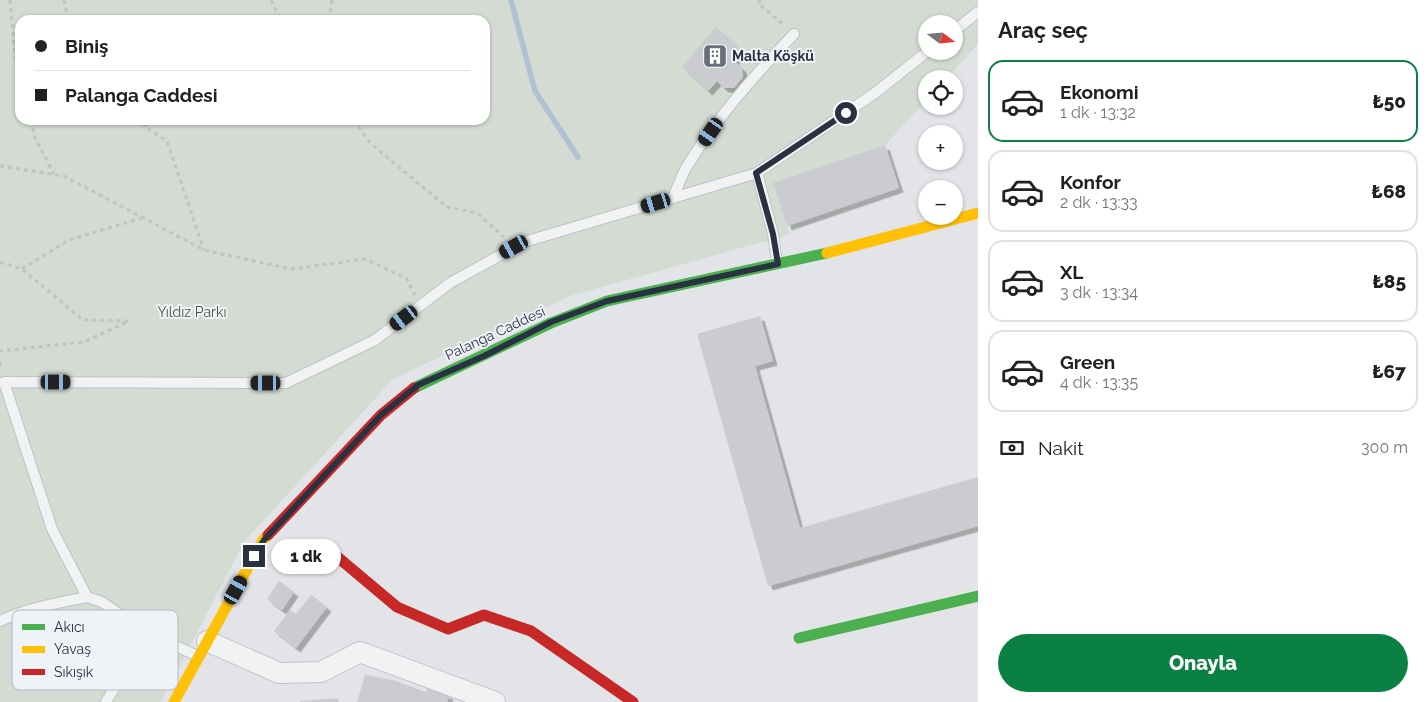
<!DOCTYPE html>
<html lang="tr">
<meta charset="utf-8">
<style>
:root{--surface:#fff;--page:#f2f2f2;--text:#202124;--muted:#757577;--line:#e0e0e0;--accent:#0b8043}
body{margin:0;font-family:Raleway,sans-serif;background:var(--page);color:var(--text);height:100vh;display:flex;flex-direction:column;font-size:19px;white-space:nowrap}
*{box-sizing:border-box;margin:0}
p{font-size:16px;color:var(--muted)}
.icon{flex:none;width:28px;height:28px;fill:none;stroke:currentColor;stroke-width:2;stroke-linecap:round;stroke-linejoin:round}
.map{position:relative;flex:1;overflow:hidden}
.drawer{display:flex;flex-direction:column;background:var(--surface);width:450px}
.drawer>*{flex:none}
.banner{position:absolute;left:15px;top:15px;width:475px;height:110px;border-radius:15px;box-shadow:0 1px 4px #0004;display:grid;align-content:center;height:110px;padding:0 20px;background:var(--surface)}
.needle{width:32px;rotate:106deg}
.fabs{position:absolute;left:918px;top:15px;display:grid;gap:10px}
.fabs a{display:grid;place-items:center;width:45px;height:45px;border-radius:50%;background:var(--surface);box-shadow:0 1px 4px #0004;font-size:25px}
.end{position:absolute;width:22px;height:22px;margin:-11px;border:6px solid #283241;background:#fff;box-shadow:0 0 0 2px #fff}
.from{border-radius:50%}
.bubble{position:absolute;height:35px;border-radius:18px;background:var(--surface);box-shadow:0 1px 4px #0004;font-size:16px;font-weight:800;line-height:35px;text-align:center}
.car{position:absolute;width:15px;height:30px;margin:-15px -8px;border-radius:6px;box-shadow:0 0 4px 1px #0007;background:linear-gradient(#222 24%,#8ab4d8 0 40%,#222 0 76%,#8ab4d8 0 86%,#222 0)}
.banner b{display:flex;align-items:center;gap:18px;height:48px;font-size:19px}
.banner b+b{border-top:1px solid var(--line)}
.banner i{width:12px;height:12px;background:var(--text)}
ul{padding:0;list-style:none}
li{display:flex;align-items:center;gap:15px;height:82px;margin:0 10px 8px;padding:0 10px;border:2px solid var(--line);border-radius:15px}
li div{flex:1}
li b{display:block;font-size:19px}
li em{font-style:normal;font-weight:800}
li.current{border-color:var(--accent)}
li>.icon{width:45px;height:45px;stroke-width:1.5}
h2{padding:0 20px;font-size:22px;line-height:60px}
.pay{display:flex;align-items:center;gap:12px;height:55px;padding:0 20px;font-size:19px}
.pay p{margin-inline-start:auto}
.primary-button{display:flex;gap:10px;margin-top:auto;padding:10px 20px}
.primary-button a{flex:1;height:58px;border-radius:30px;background:var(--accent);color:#fff;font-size:20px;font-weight:800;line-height:58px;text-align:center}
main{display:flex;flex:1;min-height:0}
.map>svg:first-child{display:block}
</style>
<main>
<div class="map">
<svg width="978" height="702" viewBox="0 0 978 702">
<defs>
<filter id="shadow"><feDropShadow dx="4.5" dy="4.5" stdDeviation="0" flood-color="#0004"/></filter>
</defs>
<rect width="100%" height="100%" fill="#e2e4e7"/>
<path fill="#d3dbd2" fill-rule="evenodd" d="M0,0H978V44L946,79H926V101L885,145L773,183L790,234L570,296L393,379L244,542L161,702H0ZM20,20H485V120H20ZM926,24H954V51H926Z"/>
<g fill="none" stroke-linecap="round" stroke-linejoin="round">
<path stroke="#b0c2d2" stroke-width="5.5" d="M511,0L535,91L578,157"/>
</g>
<path fill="#cacccf" filter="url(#shadow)" d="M716,27L743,51L734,61L742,68L743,77L734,88H724L717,81L708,91L682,67Z
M885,145L899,188L787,226L773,183Z
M760,316L773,361L755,366L800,528L978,477V526L768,586L697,334Z
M279,581L294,592L282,610L267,599Z
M311,595L327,607L296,648L274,631L290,610L296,614Z
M365,675L393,680L426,692L427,688L449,695L447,702H357Z
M338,698L339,702H300V701Z"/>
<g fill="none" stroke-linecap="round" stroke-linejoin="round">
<defs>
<path id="lane" d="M954,31L978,12
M757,173L773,234L777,262
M673,198C678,187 682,173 689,163C718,116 756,74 794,34
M0,621C28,608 57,603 87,597
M198,656L146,633L102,602L87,597L52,529L4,382L286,383L375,340L450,283L524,242L757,173L875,93L928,51
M106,702L146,633"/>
<path id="street" d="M207,641L279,673L321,672L360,652L495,702"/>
</defs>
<use href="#lane" stroke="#c0c2c5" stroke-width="12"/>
<use href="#street" stroke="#c0c2c5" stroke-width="22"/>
<path stroke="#c1c3c7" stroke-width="3" stroke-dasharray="4 4" stroke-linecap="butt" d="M10,0L15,56L20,76
M64,0L68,20
M271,0L281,20
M761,0L758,3L785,26
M329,20L332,0
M31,120L35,138L54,174
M134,120L167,141L204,250
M354,120L370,143L447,207L477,213L504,237
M144,126L160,120
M0,166L64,176L204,250L291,269L366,259L407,279L415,295
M0,262L22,269L83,320L129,321L84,342L0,351
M22,269L69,240L142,218
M0,362L1,369"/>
<use href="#lane" stroke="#f1f2f4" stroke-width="10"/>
<use href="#street" stroke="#f1f2f4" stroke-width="20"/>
<path stroke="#4caf50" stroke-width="11" d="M414,388L551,323L607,301L827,253
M799,638L978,596"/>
<path stroke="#ffc107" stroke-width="11" d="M827,253L978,213
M174,702L263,540L268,535"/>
<path stroke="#c62828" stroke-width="11" d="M268,535L381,415L414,388
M328,549L397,607L448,629L484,615L531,631L633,702"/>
</g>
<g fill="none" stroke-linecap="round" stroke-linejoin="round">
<path stroke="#283241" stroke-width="6" d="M254,556L264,540L381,415L418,385L484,356L551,322L607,301L778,264L773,234L756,173L846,113"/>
</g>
<defs>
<symbol id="building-square" viewBox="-11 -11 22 22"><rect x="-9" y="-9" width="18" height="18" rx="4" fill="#69707b" stroke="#eff3f7"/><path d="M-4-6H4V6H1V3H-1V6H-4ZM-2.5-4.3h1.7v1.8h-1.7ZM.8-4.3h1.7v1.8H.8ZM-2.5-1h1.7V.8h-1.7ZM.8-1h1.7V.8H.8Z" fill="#fff"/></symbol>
</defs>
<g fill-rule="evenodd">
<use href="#building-square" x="701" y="42" width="28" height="28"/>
</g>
<g text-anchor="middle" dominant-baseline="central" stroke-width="4" stroke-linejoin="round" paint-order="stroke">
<g font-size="14" font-weight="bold" fill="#283241" stroke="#eff3f7" text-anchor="start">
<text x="732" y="56">Malta Köşkü</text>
</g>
<g font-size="14" fill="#3f5c36" stroke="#eff3f7">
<text x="192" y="312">Yıldız Parkı</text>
</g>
<g font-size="14" fill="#283241" stroke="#eff3f7">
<text transform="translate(495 333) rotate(-25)">Palanga Caddesi</text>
</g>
</g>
<rect x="12" y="610" width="166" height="80" rx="8" fill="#eff3f7" stroke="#b3b9c0" stroke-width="1"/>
<rect x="22" y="624" width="23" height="6" fill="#4caf50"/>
<rect x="22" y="646" width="23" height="7" fill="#ffc107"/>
<rect x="22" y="669" width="23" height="6" fill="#c62828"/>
<g font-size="14" fill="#283241">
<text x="54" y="632">Akıcı</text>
<text x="54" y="654">Yavaş</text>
<text x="54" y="677">Sıkışık</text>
</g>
</svg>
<div class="fabs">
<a><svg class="needle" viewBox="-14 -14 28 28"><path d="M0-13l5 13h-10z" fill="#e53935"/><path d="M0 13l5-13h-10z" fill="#757577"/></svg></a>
<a><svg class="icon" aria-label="locate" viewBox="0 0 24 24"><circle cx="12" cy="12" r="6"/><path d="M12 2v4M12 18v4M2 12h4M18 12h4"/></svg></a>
<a>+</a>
<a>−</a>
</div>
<i class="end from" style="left:846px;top:113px"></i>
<i class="end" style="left:254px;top:556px"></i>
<div class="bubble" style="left:271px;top:539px;width:70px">1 dk</div>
<i class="car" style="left:711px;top:132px;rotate:215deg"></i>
<i class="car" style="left:656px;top:203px;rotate:253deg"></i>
<i class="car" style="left:514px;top:247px;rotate:241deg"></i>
<i class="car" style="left:404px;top:318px;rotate:233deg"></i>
<i class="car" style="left:56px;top:382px;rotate:90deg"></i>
<i class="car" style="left:266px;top:383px;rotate:270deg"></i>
<i class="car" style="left:236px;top:590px;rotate:29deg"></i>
<div class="banner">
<b><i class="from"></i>Biniş</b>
<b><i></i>Palanga Caddesi</b>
</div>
</div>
<section class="drawer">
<h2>Araç seç</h2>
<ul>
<li class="current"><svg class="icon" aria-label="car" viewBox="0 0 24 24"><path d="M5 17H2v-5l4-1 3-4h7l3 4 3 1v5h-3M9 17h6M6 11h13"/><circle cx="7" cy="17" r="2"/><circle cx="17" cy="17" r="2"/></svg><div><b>Ekonomi</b><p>1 dk · 13:32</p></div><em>₺50</em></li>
<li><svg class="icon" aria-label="car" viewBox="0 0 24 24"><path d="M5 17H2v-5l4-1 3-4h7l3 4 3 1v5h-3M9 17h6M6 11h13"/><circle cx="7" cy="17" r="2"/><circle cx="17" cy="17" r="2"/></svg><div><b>Konfor</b><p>2 dk · 13:33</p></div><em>₺68</em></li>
<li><svg class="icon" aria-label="car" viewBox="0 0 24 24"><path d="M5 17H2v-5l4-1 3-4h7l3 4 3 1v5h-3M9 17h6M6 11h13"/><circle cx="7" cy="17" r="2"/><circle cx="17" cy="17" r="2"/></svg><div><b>XL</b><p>3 dk · 13:34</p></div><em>₺85</em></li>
<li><svg class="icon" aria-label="car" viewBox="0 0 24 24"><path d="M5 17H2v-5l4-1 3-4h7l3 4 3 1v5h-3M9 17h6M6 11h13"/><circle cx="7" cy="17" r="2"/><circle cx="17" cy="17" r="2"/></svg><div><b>Green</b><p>4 dk · 13:35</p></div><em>₺67</em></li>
</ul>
<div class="pay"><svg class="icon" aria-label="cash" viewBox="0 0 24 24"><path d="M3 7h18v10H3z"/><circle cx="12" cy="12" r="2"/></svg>Nakit<p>300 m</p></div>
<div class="primary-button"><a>Onayla</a></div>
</section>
</main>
